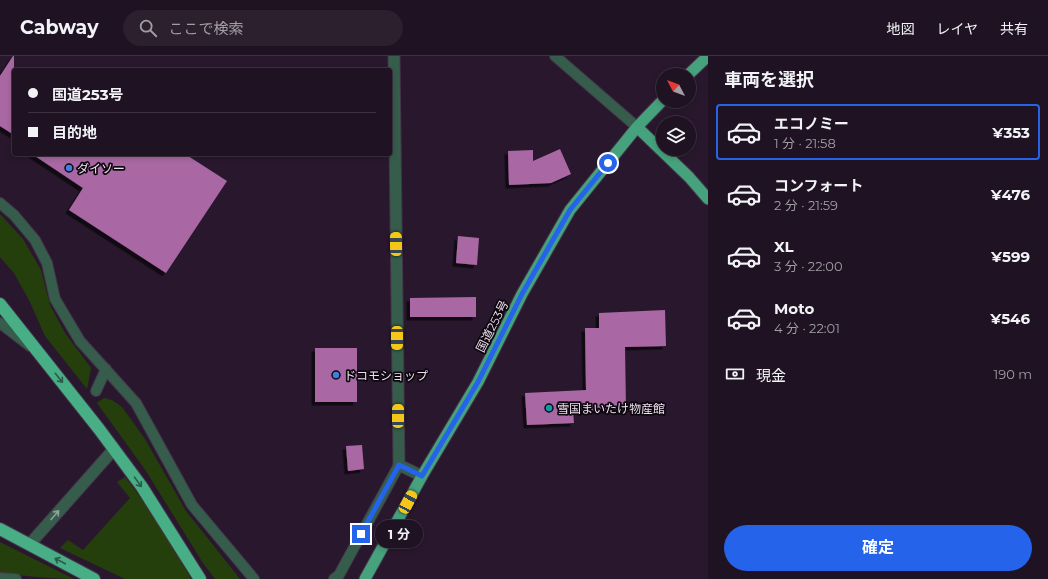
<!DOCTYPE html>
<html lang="ja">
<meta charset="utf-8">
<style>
:root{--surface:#1f1222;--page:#2c202f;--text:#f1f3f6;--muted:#a19ea5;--line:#3c3240;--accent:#2563eb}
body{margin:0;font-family:Montserrat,"Noto Sans JP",sans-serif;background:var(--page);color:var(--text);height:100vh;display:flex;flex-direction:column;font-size:15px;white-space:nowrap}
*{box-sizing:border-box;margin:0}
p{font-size:13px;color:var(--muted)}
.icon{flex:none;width:22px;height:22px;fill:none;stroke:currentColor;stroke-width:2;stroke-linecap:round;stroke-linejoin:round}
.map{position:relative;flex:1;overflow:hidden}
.details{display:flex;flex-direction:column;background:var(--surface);width:340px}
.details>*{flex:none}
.hud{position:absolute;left:12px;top:12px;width:380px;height:88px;border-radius:4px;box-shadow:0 2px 6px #0003,0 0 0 1px var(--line);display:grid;align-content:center;height:88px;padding:0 16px;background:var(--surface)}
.needle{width:26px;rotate:311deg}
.tools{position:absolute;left:656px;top:12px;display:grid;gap:8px}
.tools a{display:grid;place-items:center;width:40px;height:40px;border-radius:50%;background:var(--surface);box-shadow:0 2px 6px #0003,0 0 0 1px var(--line);font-size:20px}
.end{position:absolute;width:18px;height:18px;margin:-9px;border:5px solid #2563eb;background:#fff;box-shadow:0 0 0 2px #fff}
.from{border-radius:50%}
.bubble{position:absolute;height:28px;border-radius:14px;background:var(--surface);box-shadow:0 2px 6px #0003,0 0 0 1px var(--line);font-size:13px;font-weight:700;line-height:28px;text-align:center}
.car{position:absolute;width:12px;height:24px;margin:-12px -6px;border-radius:5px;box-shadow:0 0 3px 1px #0007;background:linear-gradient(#f5c518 24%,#345 0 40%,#f5c518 0 76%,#345 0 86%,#f5c518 0)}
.hud b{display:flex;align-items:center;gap:14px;height:38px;font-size:15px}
.hud b+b{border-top:1px solid var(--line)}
.hud i{width:10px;height:10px;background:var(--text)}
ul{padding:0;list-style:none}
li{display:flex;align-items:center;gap:12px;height:56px;margin:0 8px 6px;padding:0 8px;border:2px solid transparent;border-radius:4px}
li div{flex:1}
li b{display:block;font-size:15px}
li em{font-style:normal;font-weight:700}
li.active{border-color:var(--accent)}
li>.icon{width:36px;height:36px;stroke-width:1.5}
h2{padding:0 16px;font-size:18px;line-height:48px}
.pay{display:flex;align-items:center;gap:10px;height:44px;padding:0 16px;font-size:15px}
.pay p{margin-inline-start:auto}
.action{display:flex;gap:8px;margin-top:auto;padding:8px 16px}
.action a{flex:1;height:46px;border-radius:24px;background:var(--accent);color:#fff;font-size:16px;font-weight:700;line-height:46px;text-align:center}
header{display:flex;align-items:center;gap:24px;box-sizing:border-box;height:56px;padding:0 20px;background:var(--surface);border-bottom:1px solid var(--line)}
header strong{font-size:19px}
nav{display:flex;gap:22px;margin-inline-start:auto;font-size:14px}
.search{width:280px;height:36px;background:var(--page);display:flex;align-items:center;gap:10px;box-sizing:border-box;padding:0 14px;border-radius:22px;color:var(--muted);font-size:15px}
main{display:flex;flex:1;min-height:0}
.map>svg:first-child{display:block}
</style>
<header>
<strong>Cabway</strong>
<div class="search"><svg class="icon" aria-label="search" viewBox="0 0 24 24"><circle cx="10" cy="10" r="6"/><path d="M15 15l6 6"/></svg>ここで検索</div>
<nav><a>地図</a><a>レイヤ</a><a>共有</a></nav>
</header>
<main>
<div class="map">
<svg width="708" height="523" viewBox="0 0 708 523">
<defs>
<filter id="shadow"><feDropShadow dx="-3.5" dy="3.5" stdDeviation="0" flood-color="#0009"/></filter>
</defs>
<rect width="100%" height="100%" fill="#29182d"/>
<path fill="#243f0c" d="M0,158L23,183L41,214L50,249L65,277L91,312L87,333L45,280L29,244L14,217L0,201Z
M104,342L112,344L122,351L145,383L186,455L240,523H215L203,507L146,415L97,347Z
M125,421L156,462L191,523H125L60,492L68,484L83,494L130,442L117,426Z
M0,486L74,523C49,523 25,519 0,518Z"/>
<path fill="#a968a3" filter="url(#shadow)" d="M13,0H14V79L0,70V20Z
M560,93L571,118L551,127L509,129L508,95L533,94V105Z
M32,98H185L227,125L166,217L69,154L83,132Z
M458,180L479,182L477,209L456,207Z
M476,241V261H410V242Z
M665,254L666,290L625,291L626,353L573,355L574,367L527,369L525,337L586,334L585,272H599V257Z
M315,292H357V346H315Z
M362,389L364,413L348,415L346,390Z"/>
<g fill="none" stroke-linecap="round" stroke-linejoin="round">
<defs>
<path id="service" d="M555,0L637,71
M0,147L14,159L35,184L47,207L55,243L80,285L136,347L192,449L254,523
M0,267L30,290
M96,335L106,313
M0,522L16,523
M334,523L339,519L399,409"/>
<path id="minor" d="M394,0L399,409L422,420
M29,489L114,393"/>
<path id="trunk" d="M688,19L708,0
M637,71L689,121L708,143
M365,523L422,420L478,326L522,238L570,154L637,71L663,44"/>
<path id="motorway" d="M0,248L99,373L142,431L200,523
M0,473L94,523"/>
</defs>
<use href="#service" stroke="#443448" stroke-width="12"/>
<use href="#minor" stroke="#443448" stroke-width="13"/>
<use href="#trunk" stroke="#443448" stroke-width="13"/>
<use href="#motorway" stroke="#443448" stroke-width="14"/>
<use href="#service" stroke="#365c4b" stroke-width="10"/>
<use href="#minor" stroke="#365c4b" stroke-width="11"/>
<use href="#trunk" stroke="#46a27c" stroke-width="11"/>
<use href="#motorway" stroke="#48ae85" stroke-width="12"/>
</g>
<defs><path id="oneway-shaft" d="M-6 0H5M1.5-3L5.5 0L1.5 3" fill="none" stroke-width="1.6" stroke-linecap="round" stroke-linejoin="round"/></defs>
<g stroke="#2b5a4a">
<use href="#oneway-shaft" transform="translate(59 322) rotate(52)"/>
<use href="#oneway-shaft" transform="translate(138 426) rotate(54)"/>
<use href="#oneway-shaft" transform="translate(60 505) rotate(-152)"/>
</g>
<use stroke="#909e9c" href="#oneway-shaft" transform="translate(55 459) rotate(-49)"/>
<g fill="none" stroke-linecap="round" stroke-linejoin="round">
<path stroke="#2563eb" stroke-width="5" d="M361,478L399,409L422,420L478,326L522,238L570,154L608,107"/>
</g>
<g fill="#3f7fe0" stroke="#0e070f" stroke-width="1.5">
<circle cx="69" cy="112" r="4"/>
<circle cx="336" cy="319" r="4"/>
</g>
<circle fill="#0f9aa8" stroke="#0e070f" stroke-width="1.5" cx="549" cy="352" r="4"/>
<g text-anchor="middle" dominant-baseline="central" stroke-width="3.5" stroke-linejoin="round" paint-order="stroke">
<g font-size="12" fill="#ebdfed" stroke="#0e070f" text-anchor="start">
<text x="77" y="112">ダイソー</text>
<text x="344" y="319">ドコモショップ</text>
<text x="557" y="352">雪国まいたけ物産館</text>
</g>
<g font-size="12" fill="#ebdfed" stroke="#0e070f">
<text transform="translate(492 270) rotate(-63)">国道253号</text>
</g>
</g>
</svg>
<div class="tools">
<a><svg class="needle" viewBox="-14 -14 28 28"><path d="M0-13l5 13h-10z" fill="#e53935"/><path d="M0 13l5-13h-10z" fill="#a19ea5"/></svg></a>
<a><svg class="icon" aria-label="layers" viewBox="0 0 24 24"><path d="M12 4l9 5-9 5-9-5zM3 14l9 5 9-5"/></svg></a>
</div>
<i class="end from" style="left:608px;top:107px"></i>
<i class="end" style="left:361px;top:478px"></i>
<div class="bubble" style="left:375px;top:464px;width:48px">1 分</div>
<i class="car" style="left:396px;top:188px;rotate:359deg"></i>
<i class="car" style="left:397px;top:282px;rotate:180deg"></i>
<i class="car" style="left:398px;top:360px;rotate:0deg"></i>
<i class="car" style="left:408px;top:446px;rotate:28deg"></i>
<div class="hud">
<b><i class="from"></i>国道253号</b>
<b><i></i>目的地</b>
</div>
</div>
<section class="details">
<h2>車両を選択</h2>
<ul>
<li class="active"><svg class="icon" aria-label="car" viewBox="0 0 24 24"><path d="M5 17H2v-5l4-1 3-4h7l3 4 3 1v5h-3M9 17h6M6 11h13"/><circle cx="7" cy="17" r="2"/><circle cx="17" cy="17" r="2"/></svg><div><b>エコノミー</b><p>1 分 · 21:58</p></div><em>¥353</em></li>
<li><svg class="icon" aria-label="car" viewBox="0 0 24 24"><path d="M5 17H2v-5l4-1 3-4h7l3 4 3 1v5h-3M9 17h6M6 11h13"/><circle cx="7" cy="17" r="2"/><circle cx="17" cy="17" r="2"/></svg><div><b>コンフォート</b><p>2 分 · 21:59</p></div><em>¥476</em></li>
<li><svg class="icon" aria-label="car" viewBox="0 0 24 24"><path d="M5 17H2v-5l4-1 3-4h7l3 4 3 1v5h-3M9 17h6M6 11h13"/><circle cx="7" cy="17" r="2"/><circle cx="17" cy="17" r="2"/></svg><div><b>XL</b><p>3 分 · 22:00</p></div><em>¥599</em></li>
<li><svg class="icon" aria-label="car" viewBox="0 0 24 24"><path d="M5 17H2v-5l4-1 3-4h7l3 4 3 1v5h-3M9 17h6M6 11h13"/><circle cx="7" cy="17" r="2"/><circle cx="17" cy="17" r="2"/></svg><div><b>Moto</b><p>4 分 · 22:01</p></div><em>¥546</em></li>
</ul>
<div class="pay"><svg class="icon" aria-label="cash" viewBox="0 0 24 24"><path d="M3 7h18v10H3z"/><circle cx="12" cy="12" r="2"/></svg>現金<p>190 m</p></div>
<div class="action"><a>確定</a></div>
</section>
</main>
